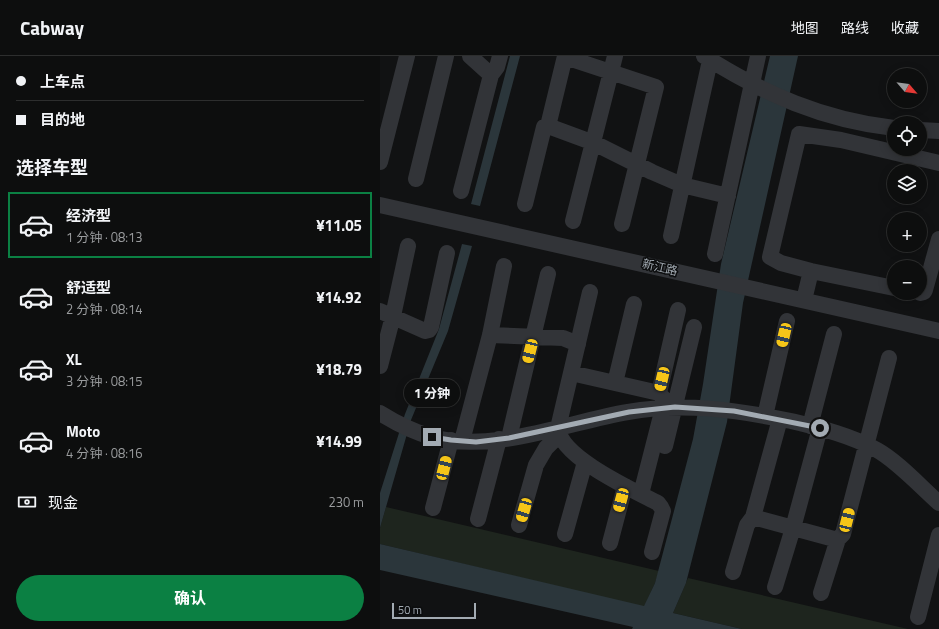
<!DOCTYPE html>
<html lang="zh">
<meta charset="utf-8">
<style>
:root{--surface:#0d0e0e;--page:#161717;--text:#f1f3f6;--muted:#9a9c9e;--line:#2d2e2e;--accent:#0b8043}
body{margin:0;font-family:"Titillium Web","Noto Sans SC",sans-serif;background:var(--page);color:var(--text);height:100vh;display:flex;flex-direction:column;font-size:15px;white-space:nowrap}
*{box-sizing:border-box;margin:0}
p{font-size:13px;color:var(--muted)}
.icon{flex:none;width:22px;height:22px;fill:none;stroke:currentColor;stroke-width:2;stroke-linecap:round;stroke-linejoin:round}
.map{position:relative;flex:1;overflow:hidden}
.side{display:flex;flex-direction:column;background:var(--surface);width:380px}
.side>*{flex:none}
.hud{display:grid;align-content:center;height:88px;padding:0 16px;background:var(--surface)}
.needle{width:26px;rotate:118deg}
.tools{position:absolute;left:507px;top:12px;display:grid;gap:8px}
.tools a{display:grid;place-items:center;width:40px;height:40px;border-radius:50%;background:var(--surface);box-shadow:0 2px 10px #0003,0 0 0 1px var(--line);font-size:20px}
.scale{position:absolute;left:12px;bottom:10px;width:84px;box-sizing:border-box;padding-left:4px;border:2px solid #a3abb3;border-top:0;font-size:11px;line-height:14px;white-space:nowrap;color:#a3abb3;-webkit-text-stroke:3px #0c0d0e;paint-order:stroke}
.end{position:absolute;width:18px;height:18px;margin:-9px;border:5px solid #a3abb3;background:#111;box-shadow:0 0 0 2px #111}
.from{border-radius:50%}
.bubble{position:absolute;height:28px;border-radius:14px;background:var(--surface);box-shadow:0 2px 10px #0003,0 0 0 1px var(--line);font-size:13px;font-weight:700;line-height:28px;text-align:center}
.car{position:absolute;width:12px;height:24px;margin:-12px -6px;border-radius:5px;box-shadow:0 0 3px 1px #0007;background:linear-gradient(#f5c518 24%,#345 0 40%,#f5c518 0 76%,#345 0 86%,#f5c518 0)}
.hud b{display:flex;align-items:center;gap:14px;height:38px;font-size:15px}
.hud b+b{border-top:1px solid var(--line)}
.hud i{width:10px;height:10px;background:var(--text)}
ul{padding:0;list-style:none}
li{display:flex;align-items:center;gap:12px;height:66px;margin:0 8px 6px;padding:0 8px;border:2px solid transparent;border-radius:0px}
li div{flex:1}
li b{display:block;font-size:15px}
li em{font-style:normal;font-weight:700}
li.active{border-color:var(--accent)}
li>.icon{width:36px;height:36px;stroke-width:1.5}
h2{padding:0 16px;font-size:18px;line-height:48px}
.pay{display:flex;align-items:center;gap:10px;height:44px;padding:0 16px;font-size:15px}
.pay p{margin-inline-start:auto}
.button{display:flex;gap:8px;margin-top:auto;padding:8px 16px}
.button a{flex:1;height:46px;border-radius:24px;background:var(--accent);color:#fff;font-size:16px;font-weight:700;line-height:46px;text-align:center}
header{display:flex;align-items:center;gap:24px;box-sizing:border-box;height:56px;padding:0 20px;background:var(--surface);border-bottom:1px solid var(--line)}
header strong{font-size:19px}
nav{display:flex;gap:22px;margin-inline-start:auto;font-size:14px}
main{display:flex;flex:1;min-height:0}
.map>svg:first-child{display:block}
</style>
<header>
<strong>Cabway</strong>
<nav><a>地图</a><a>路线</a><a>收藏</a></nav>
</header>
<main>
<section class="side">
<div class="hud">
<b><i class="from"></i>上车点</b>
<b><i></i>目的地</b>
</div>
<h2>选择车型</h2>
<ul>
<li class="active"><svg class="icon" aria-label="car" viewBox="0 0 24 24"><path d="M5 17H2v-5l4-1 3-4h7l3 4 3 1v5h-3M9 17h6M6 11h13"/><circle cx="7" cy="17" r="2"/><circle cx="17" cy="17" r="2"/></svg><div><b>经济型</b><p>1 分钟 · 08:13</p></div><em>¥11.05</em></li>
<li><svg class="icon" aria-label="car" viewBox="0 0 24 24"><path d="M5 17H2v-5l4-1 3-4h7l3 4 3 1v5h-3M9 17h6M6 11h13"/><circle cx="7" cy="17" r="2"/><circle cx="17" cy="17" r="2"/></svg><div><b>舒适型</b><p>2 分钟 · 08:14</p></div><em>¥14.92</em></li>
<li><svg class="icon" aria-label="car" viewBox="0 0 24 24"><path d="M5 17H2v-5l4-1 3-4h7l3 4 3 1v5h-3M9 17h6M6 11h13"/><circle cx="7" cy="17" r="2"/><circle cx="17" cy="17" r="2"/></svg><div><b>XL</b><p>3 分钟 · 08:15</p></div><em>¥18.79</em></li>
<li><svg class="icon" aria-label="car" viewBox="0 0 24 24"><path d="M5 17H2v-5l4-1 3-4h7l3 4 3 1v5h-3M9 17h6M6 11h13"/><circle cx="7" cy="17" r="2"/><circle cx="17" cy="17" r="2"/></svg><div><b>Moto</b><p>4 分钟 · 08:16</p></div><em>¥14.99</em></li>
</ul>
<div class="pay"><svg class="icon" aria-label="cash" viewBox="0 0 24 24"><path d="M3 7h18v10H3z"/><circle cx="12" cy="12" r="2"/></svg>现金<p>230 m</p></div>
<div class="button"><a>确认</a></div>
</section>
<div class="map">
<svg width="559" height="573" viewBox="0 0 559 573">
<rect width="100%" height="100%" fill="#111213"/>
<path fill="#1e251e" d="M6,451L279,515L275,527L264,551L0,488V472Z
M308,522L528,573H362L293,557Z"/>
<path fill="#2b363b" d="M130,0H140L100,150L91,148Z
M390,0H418L363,247L347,366L306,527L293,557L362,573H252L253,571L0,514V488L264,550L275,527L313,383L323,328L341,208Z
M82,188L92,190L68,275L31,364L0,472V437L25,358L59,273Z"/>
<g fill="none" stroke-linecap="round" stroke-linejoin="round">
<path stroke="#323438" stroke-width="16" d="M90,0L111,19
M324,0C384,38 443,64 514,72
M185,1L276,31L242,168
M168,70L214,87L272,116L302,129L348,140
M540,74L559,75
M0,106L27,0
M36,123L66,0
M81,135L111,19L117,11L120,0
M145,148L164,71L168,70L185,0
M0,149L559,275
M193,165L235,0
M291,180L331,0
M335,198L378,0
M514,232L431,215L401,207L390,201L419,78L461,84L559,107
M210,236L178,372C180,401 253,434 278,447L281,451L283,455L272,496
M540,237L544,236L545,234L559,183
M424,244L431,215
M0,255L45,275L49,274L51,271L67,197
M110,279L183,282L198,288
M0,310L13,260L28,190
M191,317L279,337L284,343L283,352L261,438
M235,327L254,248
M279,337L298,254
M0,357C16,367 34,376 52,381C113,398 188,366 248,356C303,346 357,354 411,365C440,372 470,379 497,394C517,405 541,431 559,447
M385,360L407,265
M430,370L454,278
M129,382L168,218
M82,385L110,279L124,210
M285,390L314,271
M53,452L71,384
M373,461L400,363
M98,463L119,383
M139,469L156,409L166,392L178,380
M185,478L205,406
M230,487L245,430
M353,516L367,469L373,461L454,483H458L463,478L509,302
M395,531L413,472L440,372
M441,537L458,483
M538,561L559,479"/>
</g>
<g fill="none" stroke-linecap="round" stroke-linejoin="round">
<path stroke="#a3abb3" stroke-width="5" d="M52,381L71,384L96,386L129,382L249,356L295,351L354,355L440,372"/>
</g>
<g text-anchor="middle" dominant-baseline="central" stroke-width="3" stroke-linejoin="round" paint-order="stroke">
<g font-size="12" fill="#a3abb3" stroke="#0c0d0e">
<text transform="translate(280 211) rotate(13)">新江路</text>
</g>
</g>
</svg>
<div class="tools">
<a><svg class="needle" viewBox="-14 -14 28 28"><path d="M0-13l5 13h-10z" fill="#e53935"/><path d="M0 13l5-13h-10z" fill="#9a9c9e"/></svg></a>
<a><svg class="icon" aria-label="locate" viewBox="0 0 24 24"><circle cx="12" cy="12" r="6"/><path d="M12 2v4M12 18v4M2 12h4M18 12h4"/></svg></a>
<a><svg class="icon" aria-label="layers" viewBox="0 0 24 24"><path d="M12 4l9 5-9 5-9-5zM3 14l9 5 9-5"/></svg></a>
<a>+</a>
<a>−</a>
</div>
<div class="scale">50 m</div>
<i class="end from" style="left:440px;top:372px"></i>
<i class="end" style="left:52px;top:381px"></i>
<div class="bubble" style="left:24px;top:323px;width:56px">1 分钟</div>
<i class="car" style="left:404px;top:279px;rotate:193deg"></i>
<i class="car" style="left:150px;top:295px;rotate:194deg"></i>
<i class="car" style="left:282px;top:323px;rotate:193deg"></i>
<i class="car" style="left:64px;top:412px;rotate:14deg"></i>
<i class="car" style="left:241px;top:444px;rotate:195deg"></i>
<i class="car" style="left:144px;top:454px;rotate:196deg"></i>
<i class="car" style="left:467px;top:464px;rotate:14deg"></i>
</div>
</main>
